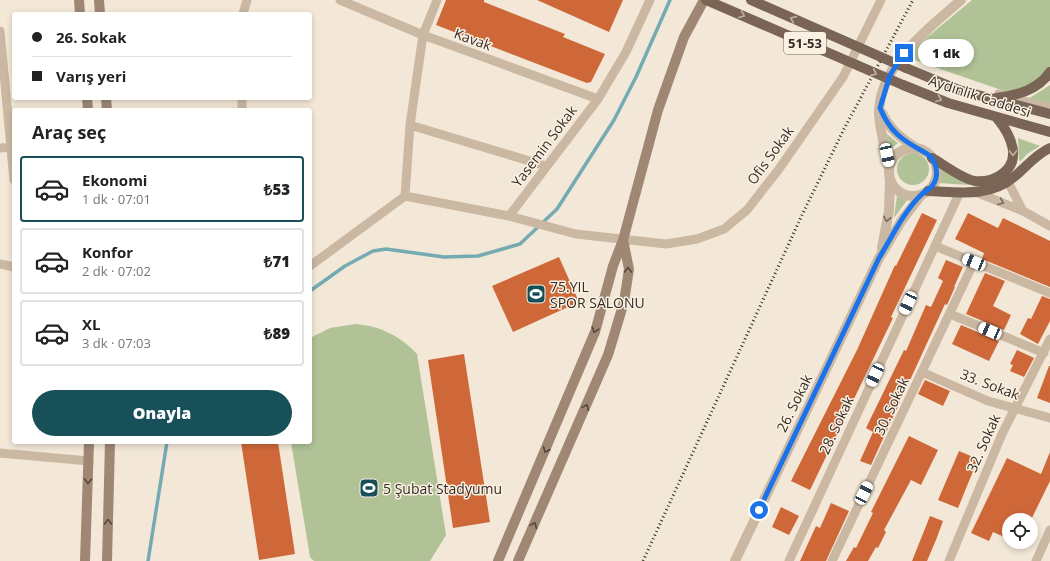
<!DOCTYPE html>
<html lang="tr">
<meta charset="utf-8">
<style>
:root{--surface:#fff;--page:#f6f6f6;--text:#222;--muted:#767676;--line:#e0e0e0;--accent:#18505a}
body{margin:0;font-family:"Open Sans",sans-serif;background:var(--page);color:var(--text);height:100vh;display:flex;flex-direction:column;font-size:15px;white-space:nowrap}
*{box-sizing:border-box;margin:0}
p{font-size:13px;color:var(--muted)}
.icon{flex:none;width:22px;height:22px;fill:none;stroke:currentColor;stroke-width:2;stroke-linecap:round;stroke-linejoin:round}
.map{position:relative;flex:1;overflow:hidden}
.details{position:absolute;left:12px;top:108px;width:300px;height:336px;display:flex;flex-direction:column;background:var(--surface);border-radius:4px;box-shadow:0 2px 6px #0003}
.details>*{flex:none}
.banner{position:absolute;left:12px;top:12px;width:300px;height:88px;border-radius:4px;box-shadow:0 2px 6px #0003;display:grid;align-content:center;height:88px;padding:0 20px;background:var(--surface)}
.controls{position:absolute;left:1002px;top:513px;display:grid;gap:8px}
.controls a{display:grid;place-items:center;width:36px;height:36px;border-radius:50%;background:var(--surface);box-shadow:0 2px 6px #0003;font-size:20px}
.end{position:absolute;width:18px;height:18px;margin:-9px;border:5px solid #1a73e8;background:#fff;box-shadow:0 0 0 2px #fff}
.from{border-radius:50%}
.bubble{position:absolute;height:28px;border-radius:14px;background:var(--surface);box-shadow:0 2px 6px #0003;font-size:13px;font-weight:800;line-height:28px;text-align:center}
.car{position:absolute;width:12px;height:24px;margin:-12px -6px;border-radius:5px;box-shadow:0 0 3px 1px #0007;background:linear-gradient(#fff 24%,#345 0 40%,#fff 0 76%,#345 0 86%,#fff 0)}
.banner b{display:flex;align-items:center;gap:14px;height:38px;font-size:15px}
.banner b+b{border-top:1px solid var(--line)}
.banner i{width:10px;height:10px;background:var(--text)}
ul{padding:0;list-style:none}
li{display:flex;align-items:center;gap:12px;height:66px;margin:0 8px 6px;padding:0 12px;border:2px solid var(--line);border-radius:4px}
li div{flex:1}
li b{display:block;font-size:15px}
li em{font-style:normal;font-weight:800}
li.on{border-color:var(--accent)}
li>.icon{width:36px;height:36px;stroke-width:1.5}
h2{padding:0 20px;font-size:18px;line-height:48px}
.action{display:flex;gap:8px;margin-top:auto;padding:8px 20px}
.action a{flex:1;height:46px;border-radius:24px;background:var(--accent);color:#fff;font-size:16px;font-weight:800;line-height:46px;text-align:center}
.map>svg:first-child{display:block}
</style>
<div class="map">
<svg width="1050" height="561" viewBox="0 0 1050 561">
<rect width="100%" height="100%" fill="#f3e8d7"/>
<path fill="#b0c296" d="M972,0H1050V68L1034,84L1010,93L917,61L912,57V50Z
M1050,85V104L1028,99Z
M887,134L898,143L890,149Z
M1018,138L1040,146L1027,154L1021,161L1019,160Z
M897 169a16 16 0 1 1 32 0a16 16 0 1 1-32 0Z
M942,170L970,185L938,183Z
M897,196L908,199L894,218Z
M355,324C380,326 399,335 417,354L446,535L430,561H314L310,557L291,442H310V338L330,328Z"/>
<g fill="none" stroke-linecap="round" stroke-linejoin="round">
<path stroke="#74abb2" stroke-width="3.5" d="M310,291L345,266L373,251L386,249L444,257L478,256L520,244L557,209L614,120L636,77L670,0
M148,561L167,442"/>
</g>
<path fill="#cf6839" d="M446,0H484V2L565,34L563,37L605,54L591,82L587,83L436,25Z
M537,0H623L609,32Z
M922,213L937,220L891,317L893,318L810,490L791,481L857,350L895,265L896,266Z
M968,213L998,228L1003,218L1050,241V287L982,259L984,253L955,239Z
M559,257L579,302L513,332L492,286Z
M946,260L963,267L954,287H955L947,305L945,304L871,465L860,461L873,432L866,428L904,350L906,351L926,305L931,307L943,281L938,278Z
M985,273L1005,281L993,306L1011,315L1004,330L966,314Z
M1042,296L1050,299V321L1038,344L1020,334L1028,318L1031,319Z
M961,325L999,341L989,361L952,344Z
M1017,350L1034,358L1024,377L1010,371L1013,365L1010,364Z
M464,354L490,522L453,528L428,360Z
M1049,366H1050V403L1037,398Z
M925,380L950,391L943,406L918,394Z
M909,436L938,450L921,485L911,480L884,530L886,532L878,548L876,547L868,561H846L854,547L856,548L873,513L871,512Z
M241,442H278L295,554L259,560Z
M959,451L978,459L958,508L938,500Z
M1050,452V481L1031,520H1009V539L993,532L989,541L971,533L1007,458L1041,474Z
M831,503L849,511L826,561H800L816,526L820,528Z
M781,507L799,516L789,535L772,527Z
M930,516L943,521L936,540L927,561H912Z"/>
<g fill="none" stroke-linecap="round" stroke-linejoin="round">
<path stroke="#cbb8a2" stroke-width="7" d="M998,93L1050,107"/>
<path stroke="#cbb8a2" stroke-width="9" d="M340,0L423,35L598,99
M243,14L247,0
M0,31L14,180
M242,98V110
M410,125L546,166
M0,148L14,147
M1008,182L1023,211
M978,193L1023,211L1050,226
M405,196L509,216L598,99L626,52L650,0
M405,196L410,125L423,35L437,0
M509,216L576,234L666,244L697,239L724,229L747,210L779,169L843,77L881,0
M935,246L1050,293
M0,264L14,267
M310,266L405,196
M950,314L1044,353
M922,372L988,401L1050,418
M0,453L89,461
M789,561L960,192
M832,561L974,262
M949,561L1002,434L1050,339
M1036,561L1050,530"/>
<path stroke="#cbb8a2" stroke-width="10" d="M882,113C890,130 902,139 918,149
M889 172a24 24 0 1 1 48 0a24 24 0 1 1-48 0Z
M889,168C886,150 880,132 879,114C879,65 928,29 961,0
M882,248L889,211L890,181
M735,561L879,258L902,220L922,194"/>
<path stroke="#9f8774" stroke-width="10" d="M79,0L80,14
M99,0L100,14
M87,98L88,110
M106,98L107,110
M85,561L89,442
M107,561L110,442
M498,561L595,332L613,266L623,240L658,110L684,37L704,0
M518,561L608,355L624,302L629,269L623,240"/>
<path stroke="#796455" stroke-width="10" d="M906,68L959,90L1050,114
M903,85L948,103L1050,132
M996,98C1016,96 1038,90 1050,72
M932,158C943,164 962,179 975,181C984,182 992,180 999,176C1024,162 1011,135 997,118
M928,191C958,192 989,198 1014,177C1026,167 1036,154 1050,148"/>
<path stroke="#352b25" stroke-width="3" stroke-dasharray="1 3" stroke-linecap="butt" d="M643,561L802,215L844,129L913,0"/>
<path stroke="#796455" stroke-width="10" d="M706,0L903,85
M751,0L906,68"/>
</g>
<defs><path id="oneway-chevron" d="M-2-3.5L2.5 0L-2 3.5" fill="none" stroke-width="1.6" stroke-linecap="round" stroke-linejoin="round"/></defs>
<g stroke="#c0b2a3">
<use href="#oneway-chevron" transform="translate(742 15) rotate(23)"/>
<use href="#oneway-chevron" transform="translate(793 19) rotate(-156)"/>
<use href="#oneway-chevron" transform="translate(874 73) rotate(23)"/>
<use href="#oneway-chevron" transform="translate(939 99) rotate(22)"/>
<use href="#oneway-chevron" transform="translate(1013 153) rotate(89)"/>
</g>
<g stroke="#786a5d">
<use href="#oneway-chevron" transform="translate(1001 202) rotate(22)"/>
<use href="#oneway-chevron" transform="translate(887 219) rotate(100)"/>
</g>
<g stroke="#55473d">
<use href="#oneway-chevron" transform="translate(628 270) rotate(-91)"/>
<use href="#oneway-chevron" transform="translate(595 330) rotate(108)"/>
<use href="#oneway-chevron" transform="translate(586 407) rotate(-66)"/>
<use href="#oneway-chevron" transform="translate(546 450) rotate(113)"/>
<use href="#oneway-chevron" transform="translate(88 481) rotate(92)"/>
<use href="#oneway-chevron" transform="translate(108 522) rotate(-89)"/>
<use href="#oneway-chevron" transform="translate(534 525) rotate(-66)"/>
</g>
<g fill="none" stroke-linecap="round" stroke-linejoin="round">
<path stroke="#1a73e8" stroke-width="5" d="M759,510L879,258C892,237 904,211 922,194C928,189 934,187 936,178C938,168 934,157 924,152C902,140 890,132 880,108L890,75L904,53"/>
</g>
<defs>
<symbol id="stadium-square" viewBox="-11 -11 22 22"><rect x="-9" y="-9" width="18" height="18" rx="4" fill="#18505a" stroke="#faf1e3"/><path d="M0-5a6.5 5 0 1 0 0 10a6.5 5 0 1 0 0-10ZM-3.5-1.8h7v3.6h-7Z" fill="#fff"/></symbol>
</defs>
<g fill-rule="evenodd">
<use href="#stadium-square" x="525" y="283" width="22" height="22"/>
<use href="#stadium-square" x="358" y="477" width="22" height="22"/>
</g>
<g text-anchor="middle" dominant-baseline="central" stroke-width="3" stroke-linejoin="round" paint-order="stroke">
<rect fill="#faf1e3" stroke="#70665e" stroke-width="1" x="784" y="32" width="42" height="22" rx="3"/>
<g font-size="13" font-weight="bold" fill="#352b25">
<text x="805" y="43">51-53</text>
</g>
<g font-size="14" fill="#352b25" stroke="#faf1e3">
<text transform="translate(473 39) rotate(20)">Kavak</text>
<text transform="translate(980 96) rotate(18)">Aydınlık Caddesi</text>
<text transform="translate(544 146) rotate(-53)">Yasemin Sokak</text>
<text transform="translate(770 155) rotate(-54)">Ofis Sokak</text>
<text transform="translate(990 384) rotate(21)">33. Sokak</text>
<text transform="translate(794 403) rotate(-64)">26. Sokak</text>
<text transform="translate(891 406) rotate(-65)">30. Sokak</text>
<text transform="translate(836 425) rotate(-65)">28. Sokak</text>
<text transform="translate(983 443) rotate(-66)">32. Sokak</text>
</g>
<g font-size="14" fill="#352b25" stroke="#faf1e3" text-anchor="start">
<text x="550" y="286">75.YIL<tspan x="550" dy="16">SPOR SALONU</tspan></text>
<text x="383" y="488">5 Şubat Stadyumu</text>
</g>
</g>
</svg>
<div class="controls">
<a><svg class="icon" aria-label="locate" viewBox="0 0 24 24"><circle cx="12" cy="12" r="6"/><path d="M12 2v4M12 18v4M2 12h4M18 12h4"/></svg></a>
</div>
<i class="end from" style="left:759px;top:510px"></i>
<i class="end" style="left:904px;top:53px"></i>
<div class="bubble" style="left:918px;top:39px;width:56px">1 dk</div>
<i class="car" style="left:887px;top:155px;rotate:168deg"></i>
<i class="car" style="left:974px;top:262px;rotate:292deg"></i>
<i class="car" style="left:908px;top:303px;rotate:205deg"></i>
<i class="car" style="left:990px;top:331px;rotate:293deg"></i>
<i class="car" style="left:875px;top:375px;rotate:205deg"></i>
<i class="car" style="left:864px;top:493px;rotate:26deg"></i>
<div class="banner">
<b><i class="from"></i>26. Sokak</b>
<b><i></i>Varış yeri</b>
</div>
<section class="details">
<h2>Araç seç</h2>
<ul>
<li class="on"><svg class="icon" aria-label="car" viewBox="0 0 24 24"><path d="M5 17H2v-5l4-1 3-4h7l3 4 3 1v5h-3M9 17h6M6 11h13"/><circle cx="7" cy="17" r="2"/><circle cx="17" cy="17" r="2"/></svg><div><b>Ekonomi</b><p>1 dk · 07:01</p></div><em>₺53</em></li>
<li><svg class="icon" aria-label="car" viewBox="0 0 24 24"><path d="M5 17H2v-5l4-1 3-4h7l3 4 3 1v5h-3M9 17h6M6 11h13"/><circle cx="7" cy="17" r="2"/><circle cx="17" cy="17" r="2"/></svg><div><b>Konfor</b><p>2 dk · 07:02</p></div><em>₺71</em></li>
<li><svg class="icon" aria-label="car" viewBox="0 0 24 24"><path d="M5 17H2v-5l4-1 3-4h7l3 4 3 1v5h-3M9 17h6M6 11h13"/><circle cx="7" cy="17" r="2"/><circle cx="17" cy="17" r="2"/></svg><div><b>XL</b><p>3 dk · 07:03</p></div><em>₺89</em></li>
</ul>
<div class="action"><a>Onayla</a></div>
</section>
</div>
